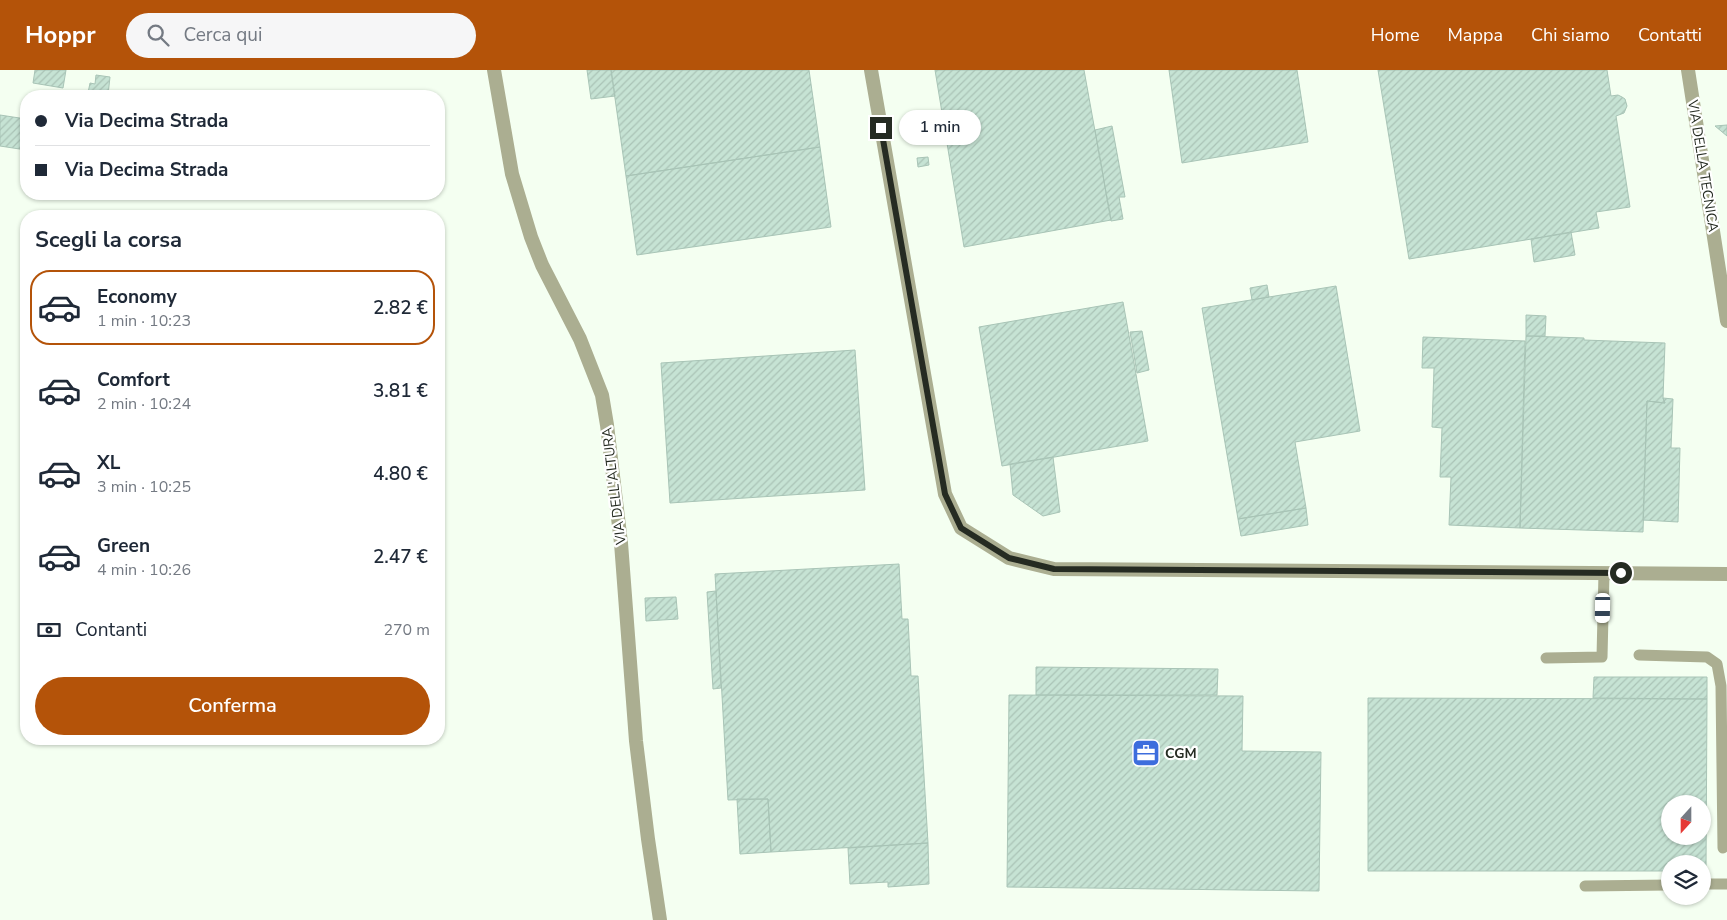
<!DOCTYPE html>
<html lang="it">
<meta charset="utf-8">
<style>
:root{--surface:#fff;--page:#f6f6f7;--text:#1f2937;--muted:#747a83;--line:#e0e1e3;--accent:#b45309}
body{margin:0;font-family:"Nunito Sans",sans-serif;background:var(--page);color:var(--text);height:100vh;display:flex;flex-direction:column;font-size:19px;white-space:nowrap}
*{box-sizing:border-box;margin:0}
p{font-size:16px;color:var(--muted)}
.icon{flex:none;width:28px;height:28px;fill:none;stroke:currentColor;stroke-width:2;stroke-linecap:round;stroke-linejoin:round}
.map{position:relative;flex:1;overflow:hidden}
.details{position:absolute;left:20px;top:140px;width:425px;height:535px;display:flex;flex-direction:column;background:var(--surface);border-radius:20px;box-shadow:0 1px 4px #0004}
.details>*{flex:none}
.hud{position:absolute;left:20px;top:20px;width:425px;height:110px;border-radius:20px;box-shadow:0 1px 4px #0004;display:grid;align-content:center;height:110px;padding:0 15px;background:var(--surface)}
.needle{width:32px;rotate:201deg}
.tools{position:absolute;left:1661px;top:725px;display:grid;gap:10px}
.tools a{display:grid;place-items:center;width:50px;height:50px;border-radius:50%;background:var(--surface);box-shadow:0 1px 4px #0004;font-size:25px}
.end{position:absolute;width:22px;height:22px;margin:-11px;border:6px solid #252b22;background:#fff;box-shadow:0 0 0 2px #fff}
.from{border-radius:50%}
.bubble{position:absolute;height:35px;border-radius:18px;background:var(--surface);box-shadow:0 1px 4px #0004;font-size:16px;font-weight:600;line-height:35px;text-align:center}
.car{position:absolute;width:15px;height:30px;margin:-15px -8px;border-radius:6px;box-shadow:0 0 4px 1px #0007;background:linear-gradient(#fff 24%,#345 0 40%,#fff 0 76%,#345 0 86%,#fff 0)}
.hud b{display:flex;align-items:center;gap:18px;height:48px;font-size:19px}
.hud b+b{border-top:1px solid var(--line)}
.hud i{width:12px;height:12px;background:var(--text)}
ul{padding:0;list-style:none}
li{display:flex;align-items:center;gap:15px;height:75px;margin:0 10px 8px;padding:0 5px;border:2px solid transparent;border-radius:20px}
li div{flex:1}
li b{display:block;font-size:19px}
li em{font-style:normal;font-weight:600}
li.selected{border-color:var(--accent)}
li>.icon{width:45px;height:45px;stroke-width:1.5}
h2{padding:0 15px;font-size:22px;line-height:60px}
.pay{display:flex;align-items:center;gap:12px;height:55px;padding:0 15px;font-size:19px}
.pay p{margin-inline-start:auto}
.button{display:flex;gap:10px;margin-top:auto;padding:10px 15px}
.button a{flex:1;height:58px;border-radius:30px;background:var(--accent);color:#fff;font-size:20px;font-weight:600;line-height:58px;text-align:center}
header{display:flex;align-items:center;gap:30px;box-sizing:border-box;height:70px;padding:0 25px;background:var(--accent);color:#fff}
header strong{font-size:24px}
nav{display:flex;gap:28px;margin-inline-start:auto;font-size:18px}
.search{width:350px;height:45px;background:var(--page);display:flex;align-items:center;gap:12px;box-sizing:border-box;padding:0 18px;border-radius:28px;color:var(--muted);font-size:19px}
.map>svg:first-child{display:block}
</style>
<header>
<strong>Hoppr</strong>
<div class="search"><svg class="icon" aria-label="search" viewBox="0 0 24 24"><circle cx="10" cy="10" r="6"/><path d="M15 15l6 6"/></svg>Cerca qui</div>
<nav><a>Home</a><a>Mappa</a><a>Chi siamo</a><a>Contatti</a></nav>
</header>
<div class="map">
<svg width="1727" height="850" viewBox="0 0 1727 850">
<defs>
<pattern id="building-hatch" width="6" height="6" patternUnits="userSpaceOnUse" patternTransform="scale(1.25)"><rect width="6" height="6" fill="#c6e3d4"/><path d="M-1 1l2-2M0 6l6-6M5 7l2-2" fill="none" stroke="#aac3b6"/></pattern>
</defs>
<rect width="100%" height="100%" fill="#f4fff1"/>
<path fill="url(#building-hatch)" stroke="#a8c4b6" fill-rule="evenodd" d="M35,0H66L63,18L33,13Z
M587,0H611L615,26L591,29Z
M611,0H809L820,77L626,106Z
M935,0H1084L1111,150L964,177Z
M1169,0H1297L1308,72L1182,93Z
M1378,0H1607L1611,26L1618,25L1622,27L1625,29L1627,36L1624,43L1616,46L1630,137L1596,142L1599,158L1409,189Z
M96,5L110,7L108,25L88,23L90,13L95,14Z
M942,43L944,55L916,60L914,48Z
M0,45L26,49V80L0,76Z
M1727,55V66L1715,56Z
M1112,56L1125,127H1119L1123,149L1111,151L1095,60Z
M820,77L831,157L637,185L626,106Z
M928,87L929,95L918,97L917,88Z
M1571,162L1575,185L1534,192L1531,169Z
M1267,215L1269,227L1252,230L1250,218Z
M1336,216L1360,361L1295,372L1306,438L1238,449L1202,238Z
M1123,232L1148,371L1002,396L979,257Z
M1526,245L1546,246L1545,266H1526Z
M1142,261L1149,300L1137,303L1130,262Z
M1526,266L1584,268V270L1665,273L1663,328L1665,333L1647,331L1643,462L1520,458Z
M1423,267L1525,271L1520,458L1449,455L1451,407H1440L1442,358L1432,357L1434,298H1422Z
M855,280L865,420L670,433L661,293Z
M1663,328L1673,329L1671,378H1680L1678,452L1643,450L1647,331L1665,333Z
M1053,387L1060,442L1043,446L1013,425L1010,394Z
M1306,438L1308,455L1241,466L1238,449Z
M899,494L902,549H908L911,606H918L928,773L771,782L768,729L728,730L715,504Z
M716,521L721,618L713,619L707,522Z
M676,527L678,549L646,551L645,528Z
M1036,597L1218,599L1217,625H1036Z
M1594,607H1707V629L1593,628Z
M1009,625L1243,626L1242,681L1321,682L1319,821L1007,817Z
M1368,628L1707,629L1706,802H1702V794H1670V801H1368ZM1670,734H1702V766H1670Z
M737,729H768L771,782L740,784Z
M928,773L929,814L888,817V812L850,814L848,778Z"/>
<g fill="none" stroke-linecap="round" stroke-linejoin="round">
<path stroke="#abae91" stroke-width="11" d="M1639,585L1707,587L1717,594L1721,616L1723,778
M1546,588L1602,587L1604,503
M1702,814H1727
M1585,816L1670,815"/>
<path stroke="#abae91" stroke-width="14" d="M871,0L945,424L961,458L1009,488L1054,499L1727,504"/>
<path stroke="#abae91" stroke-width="14" d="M494,0L512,104L531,167L542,195L580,269L602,325L607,355L621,473L636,671L648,769L660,850
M1688,0L1727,251"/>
</g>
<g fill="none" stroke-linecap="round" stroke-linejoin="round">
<path stroke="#252b22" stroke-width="6" d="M881,58L945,424L961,458L1009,488L1054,499L1621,503"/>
</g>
<defs>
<symbol id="office-square" viewBox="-11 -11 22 22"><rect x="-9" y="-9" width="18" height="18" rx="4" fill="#3d6ddd" stroke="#fff"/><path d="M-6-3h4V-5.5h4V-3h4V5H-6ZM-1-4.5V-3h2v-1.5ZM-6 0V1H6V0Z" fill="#fff"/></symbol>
</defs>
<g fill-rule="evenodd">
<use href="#office-square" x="1130" y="667" width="32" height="32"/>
</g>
<g text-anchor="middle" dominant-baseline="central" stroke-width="4.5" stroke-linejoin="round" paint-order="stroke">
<g font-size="14" fill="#252b22" stroke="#fff">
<text transform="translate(1703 96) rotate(81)">VIA DELLA TECNICA</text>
<text transform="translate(614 416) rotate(-97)">VIA DELL'ALTURA</text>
</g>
<g font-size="14" font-weight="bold" fill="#252b22" stroke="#fff" text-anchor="start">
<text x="1165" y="683">CGM</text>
</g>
</g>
</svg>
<div class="tools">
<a><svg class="needle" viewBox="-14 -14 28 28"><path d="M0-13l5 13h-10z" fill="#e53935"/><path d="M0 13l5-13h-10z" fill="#747a83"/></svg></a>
<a><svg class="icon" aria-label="layers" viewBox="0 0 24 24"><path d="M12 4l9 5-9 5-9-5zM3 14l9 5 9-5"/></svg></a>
</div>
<i class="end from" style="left:1621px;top:503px"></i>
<i class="end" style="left:881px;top:58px"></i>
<div class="bubble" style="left:899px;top:40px;width:82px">1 min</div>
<i class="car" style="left:1603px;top:538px;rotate:181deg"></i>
<div class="hud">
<b><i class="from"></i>Via Decima Strada</b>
<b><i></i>Via Decima Strada</b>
</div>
<section class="details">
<h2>Scegli la corsa</h2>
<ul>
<li class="selected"><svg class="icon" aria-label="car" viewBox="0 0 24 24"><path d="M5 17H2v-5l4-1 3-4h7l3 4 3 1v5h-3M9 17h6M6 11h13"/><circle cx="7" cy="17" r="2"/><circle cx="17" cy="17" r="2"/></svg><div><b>Economy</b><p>1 min · 10:23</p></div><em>2.82 €</em></li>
<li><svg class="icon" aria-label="car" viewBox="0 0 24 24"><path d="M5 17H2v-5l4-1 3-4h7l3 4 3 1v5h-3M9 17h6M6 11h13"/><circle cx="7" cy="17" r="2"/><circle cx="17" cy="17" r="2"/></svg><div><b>Comfort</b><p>2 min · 10:24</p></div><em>3.81 €</em></li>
<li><svg class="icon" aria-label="car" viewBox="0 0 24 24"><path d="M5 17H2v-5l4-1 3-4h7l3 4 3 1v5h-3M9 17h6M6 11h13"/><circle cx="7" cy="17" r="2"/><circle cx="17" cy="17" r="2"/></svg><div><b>XL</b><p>3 min · 10:25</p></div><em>4.80 €</em></li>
<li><svg class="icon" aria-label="car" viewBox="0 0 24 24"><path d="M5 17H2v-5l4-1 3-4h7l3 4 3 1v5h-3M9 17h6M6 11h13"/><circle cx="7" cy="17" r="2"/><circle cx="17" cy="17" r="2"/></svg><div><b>Green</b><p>4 min · 10:26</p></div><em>2.47 €</em></li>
</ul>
<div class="pay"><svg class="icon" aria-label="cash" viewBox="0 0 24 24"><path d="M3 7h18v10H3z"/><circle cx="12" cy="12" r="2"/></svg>Contanti<p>270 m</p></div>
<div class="button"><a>Conferma</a></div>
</section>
</div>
